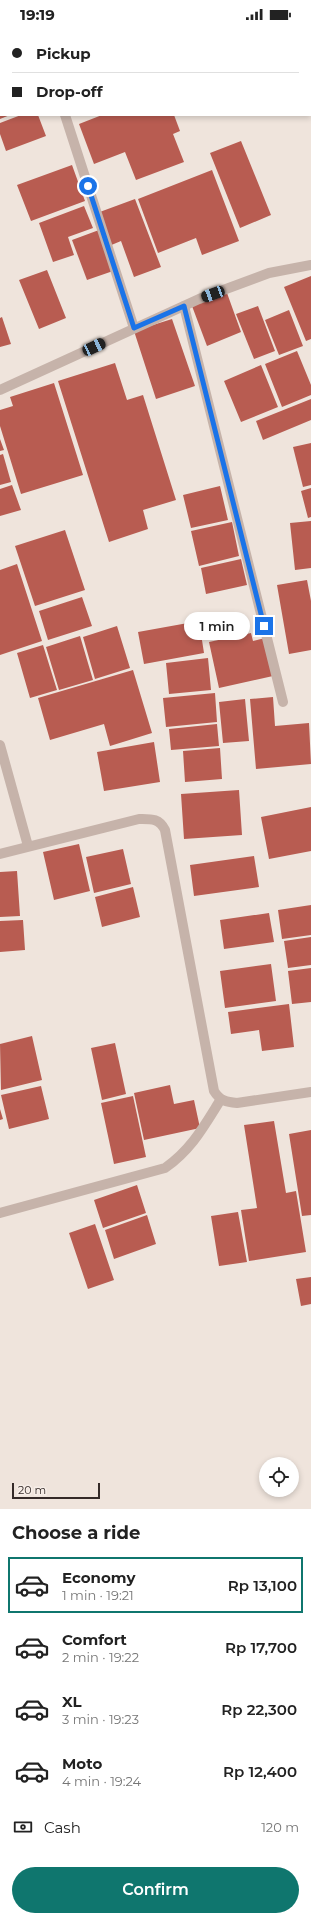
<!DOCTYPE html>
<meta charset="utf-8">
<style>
:root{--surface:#fff;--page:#f6f6f6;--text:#222;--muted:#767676;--line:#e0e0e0;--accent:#0f766e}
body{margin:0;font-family:Montserrat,sans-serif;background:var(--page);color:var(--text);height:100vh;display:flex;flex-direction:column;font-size:15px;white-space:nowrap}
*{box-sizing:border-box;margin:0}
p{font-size:13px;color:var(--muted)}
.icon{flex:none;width:22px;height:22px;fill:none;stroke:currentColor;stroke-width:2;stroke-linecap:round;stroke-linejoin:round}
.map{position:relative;height:1481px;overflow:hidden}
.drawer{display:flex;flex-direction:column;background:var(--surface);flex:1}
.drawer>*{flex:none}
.hud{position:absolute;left:0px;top:0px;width:311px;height:88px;box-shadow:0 2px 6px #0003;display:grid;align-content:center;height:88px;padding:0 12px;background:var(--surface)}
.tools{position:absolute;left:259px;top:1429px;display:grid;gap:8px}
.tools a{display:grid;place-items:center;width:40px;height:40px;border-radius:50%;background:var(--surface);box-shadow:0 2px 6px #0003;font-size:20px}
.scale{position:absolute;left:12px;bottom:10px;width:88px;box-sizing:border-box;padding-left:4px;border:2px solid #342a28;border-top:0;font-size:11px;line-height:14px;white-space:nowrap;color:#342a28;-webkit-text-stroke:3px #f7eee8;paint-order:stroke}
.end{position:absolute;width:18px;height:18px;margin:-9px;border:5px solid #1a73e8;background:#fff;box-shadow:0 0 0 2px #fff}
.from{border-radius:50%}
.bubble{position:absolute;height:28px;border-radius:14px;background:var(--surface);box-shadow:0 2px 6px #0003;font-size:13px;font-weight:600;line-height:28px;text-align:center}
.car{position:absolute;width:12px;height:24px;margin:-12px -6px;border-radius:5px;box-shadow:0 0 3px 1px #0007;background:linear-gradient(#222 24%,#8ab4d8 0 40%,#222 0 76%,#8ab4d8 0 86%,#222 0)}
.hud b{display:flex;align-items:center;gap:14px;height:38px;font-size:15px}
.hud b+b{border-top:1px solid var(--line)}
.hud i{width:10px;height:10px;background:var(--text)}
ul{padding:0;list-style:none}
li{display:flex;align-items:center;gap:12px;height:56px;margin:0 8px 6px;padding:0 4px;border:2px solid transparent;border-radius:0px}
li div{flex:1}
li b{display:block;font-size:15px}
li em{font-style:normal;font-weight:600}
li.current{border-color:var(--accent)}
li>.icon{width:36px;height:36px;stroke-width:1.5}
h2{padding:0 12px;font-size:18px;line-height:48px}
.pay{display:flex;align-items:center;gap:10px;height:44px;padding:0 12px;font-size:15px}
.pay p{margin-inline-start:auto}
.primary-button{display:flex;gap:8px;margin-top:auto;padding:8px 12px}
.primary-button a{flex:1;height:46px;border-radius:24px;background:var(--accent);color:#fff;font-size:16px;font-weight:600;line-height:46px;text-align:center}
.status{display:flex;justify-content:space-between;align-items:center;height:28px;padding:0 20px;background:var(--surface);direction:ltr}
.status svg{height:11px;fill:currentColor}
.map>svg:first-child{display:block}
</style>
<div class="status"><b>19:19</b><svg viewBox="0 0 49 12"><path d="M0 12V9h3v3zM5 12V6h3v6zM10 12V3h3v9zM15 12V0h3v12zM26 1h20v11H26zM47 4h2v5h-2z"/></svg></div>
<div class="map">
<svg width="311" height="1481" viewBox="0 0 311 1481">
<rect width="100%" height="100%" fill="#efe4dc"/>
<path fill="#b85c51" d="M0,87H10L0,91Z
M21,87H38L46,108L6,123L0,106V95Z
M102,87H174L180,103L173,106L184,134L136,152L125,124L94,136L79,96Z
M241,113L271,187L240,200L210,125Z
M72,137L85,173L31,193L17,157Z
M212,142L239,213L202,227L196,210L158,225L138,171Z
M135,171L161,239L134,249L121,213L109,218L97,185Z
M84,178L93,200L68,209L74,227L53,234L39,195Z
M99,202L113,243L87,252L72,212Z
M47,242L66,290L39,301L19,252Z
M311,248V311L306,313L284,259Z
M227,265L241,304L207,318L192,278Z
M258,278L275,323L254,331L236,286Z
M289,282L303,318L279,327L265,292Z
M2,289L11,316L0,319V290Z
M172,291L195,358L156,371L134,303Z
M297,323L311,357V367L282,379L265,336Z
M115,335L127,372L143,367L176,472L143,482L148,501L109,514L58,353Z
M261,337L278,379L241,394L224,353Z
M54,355L83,447L21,466L0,398V382L13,378L10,369Z
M311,371V392L263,412L256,393Z
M0,411L4,422L0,423Z
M311,415V457L303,459L293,419Z
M3,426L11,454L0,457V427Z
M12,457L21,482L0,488V461Z
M220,458L228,492L191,500L183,467Z
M311,460V489L308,490L301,463Z
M311,493V540L295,542L290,495Z
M232,494L239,528L199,538L191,503Z
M65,502L85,562L35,578L15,518Z
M241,531L247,557L206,566L201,540Z
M17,536L42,613L0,627V542Z
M307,552L311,573V622L289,626L277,557Z
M82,569L92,598L48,612L39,583Z
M199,593L204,625L144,636L138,604Z
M117,598L130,640L95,651L83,609Z
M251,605L253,613L265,610L273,648L219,660L209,614Z
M80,608L93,652L59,662L46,619Z
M43,617L57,662L30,670L17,625Z
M208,630L211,662L169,666L166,635Z
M133,642L152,705L110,718L104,696L50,712L38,670Z
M215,665L217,694L166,699L163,670Z
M273,669L275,698L309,695L311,736L256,741L250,671Z
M245,671L249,713L223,715L219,674Z
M217,696L219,718L171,722L169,701Z
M154,714L160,754L104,763L97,724Z
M220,720L222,751L185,754L183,723Z
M239,762L242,807L184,811L181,766Z
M311,779V823L269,831L261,789Z
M79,816L90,863L54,872L43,824Z
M123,821L131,856L94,865L86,829Z
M254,828L259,859L194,868L190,837Z
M17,843L20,888L0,889V844Z
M133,859L140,889L102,899L95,869Z
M311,877V907L282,911L278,882Z
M269,885L274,914L224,921L220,892Z
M23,892L25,922L0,924V893Z
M311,909V937L288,940L284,913Z
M271,936L276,973L225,980L220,943Z
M311,940V974L292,976L288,943Z
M289,976L294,1019L262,1023L259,1002L231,1006L228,984Z
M32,1008L42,1052L1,1062L0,1016Z
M115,1015L126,1066L102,1072L91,1020Z
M170,1057L174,1076L194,1072L200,1100L144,1112L134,1065Z
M41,1058L49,1091L9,1101L1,1067Z
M133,1068L146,1129L114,1136L101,1075Z
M0,1081L3,1091L0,1092Z
M274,1093L286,1165L296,1163L306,1224L249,1233L241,1182L257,1180L244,1097Z
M311,1102V1187L302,1188L289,1106Z
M137,1157L146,1185L103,1200L94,1172Z
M238,1184L247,1234L219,1238L211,1188Z
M147,1187L156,1216L114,1231L105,1202Z
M95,1196L114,1252L88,1261L69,1205Z
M311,1249V1276L301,1278L296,1251Z"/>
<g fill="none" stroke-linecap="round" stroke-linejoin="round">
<path stroke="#c6b3aa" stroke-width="10" d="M41,0V1
M65,87L134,300
M184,278L283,674
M0,717L28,818
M0,826L139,791C151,791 159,790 165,802L214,1063C220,1073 227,1074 237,1075L311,1064
M0,1185L165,1140C192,1121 204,1098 221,1071"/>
<path stroke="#c6b3aa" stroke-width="10" d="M0,362L199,271L269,245L311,237"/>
</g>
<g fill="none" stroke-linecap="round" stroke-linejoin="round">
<path stroke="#1a73e8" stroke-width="5" d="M88,158L134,300L184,278L264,598"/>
</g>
</svg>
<div class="tools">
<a><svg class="icon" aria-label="locate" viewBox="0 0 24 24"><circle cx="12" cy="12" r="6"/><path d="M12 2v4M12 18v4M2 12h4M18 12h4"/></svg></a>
</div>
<div class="scale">20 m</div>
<i class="end from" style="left:88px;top:158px"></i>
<i class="end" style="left:264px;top:598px"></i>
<div class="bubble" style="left:184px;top:584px;width:66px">1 min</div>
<i class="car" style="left:213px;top:266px;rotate:250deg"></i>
<i class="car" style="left:94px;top:319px;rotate:65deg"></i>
<div class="hud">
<b><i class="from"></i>Pickup</b>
<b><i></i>Drop-off</b>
</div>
</div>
<section class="drawer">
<h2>Choose a ride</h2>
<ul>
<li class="current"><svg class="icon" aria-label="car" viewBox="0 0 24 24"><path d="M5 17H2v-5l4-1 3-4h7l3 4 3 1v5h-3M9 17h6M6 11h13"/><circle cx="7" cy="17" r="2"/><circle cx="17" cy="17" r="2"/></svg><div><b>Economy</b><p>1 min · 19:21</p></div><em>Rp 13,100</em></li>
<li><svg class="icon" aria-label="car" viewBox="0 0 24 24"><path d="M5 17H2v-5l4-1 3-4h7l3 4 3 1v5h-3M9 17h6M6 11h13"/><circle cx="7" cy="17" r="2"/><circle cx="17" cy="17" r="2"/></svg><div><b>Comfort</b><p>2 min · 19:22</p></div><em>Rp 17,700</em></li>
<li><svg class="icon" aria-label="car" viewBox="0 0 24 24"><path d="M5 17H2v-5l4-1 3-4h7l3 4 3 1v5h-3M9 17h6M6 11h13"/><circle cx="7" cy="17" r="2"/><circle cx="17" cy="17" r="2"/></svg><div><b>XL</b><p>3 min · 19:23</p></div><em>Rp 22,300</em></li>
<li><svg class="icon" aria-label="car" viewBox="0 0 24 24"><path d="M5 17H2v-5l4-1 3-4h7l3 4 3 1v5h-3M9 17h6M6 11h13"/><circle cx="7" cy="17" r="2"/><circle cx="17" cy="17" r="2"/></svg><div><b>Moto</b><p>4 min · 19:24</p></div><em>Rp 12,400</em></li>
</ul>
<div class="pay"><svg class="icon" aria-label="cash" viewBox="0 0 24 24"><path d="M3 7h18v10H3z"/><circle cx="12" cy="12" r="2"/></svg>Cash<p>120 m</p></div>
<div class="primary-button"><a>Confirm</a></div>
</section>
